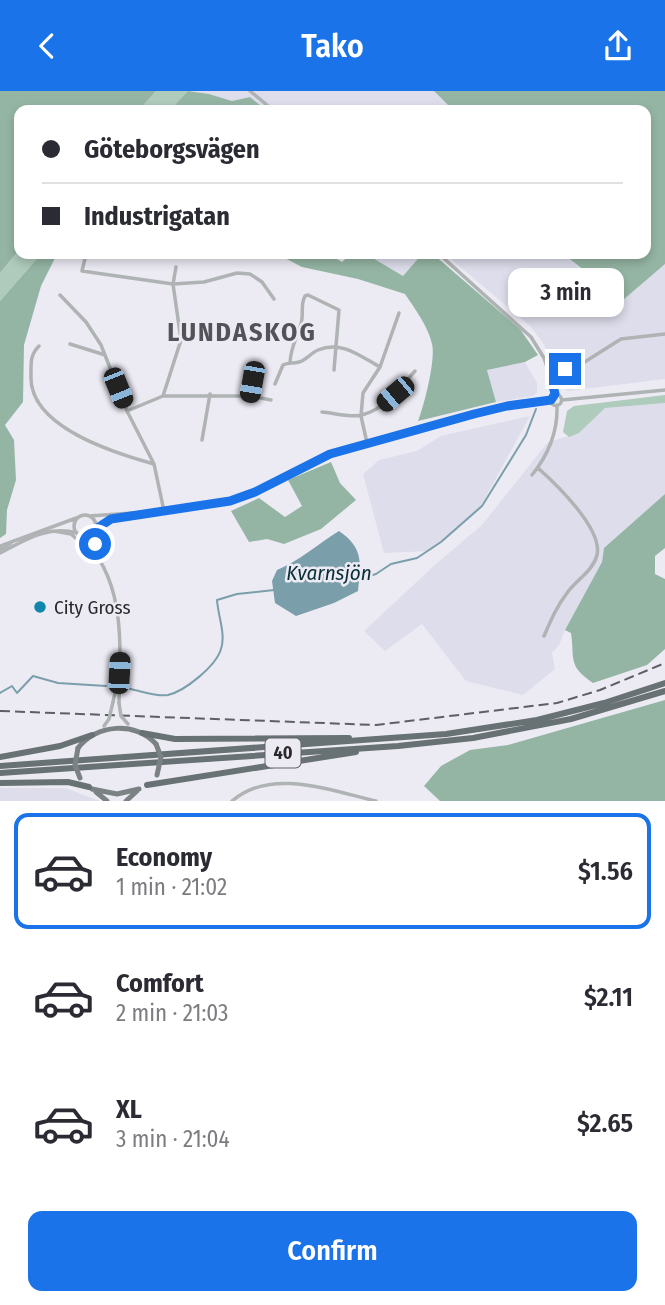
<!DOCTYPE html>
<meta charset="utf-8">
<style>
:root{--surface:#fff;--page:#f7f7f7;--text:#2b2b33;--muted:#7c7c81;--line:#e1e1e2;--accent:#1a73e8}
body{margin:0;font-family:"Fira Sans Condensed",sans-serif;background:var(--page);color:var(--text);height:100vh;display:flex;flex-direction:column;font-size:26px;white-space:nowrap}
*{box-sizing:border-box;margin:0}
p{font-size:23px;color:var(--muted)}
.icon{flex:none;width:38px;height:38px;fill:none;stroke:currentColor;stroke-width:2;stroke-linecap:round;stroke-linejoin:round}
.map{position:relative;height:710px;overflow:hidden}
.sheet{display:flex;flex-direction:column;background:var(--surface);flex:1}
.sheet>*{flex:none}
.hud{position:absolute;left:14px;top:14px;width:637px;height:154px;border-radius:14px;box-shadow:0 4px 10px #0003;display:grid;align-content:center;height:154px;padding:0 28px;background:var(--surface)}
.end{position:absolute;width:32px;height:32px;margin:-16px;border:9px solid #1a73e8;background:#fff;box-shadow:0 0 0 4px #fff}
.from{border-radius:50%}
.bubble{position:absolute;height:49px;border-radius:14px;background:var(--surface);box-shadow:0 4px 10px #0003;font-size:23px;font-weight:600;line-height:49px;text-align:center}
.car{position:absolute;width:21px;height:42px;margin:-21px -10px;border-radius:9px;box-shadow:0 0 5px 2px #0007;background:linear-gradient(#222 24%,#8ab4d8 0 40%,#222 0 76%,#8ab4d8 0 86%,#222 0)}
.hud b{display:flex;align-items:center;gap:24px;height:66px;font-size:26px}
.hud b+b{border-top:2px solid var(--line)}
.hud i{width:18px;height:18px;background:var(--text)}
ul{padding:12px 0 0;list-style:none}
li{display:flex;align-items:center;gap:21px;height:116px;margin:0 14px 10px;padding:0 14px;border:4px solid transparent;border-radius:14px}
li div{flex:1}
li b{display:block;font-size:26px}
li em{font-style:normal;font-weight:600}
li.current{border-color:var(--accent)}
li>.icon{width:63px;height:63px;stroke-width:1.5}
.button{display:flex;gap:14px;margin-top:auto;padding:14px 28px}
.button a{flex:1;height:80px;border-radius:14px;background:var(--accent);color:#fff;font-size:28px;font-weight:600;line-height:80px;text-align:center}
header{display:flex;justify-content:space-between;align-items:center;height:91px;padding:0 28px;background:var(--accent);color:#fff;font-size:32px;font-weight:600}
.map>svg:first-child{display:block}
</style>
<header><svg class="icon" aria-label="back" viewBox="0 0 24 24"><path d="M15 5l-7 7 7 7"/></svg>Tako<svg class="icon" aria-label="share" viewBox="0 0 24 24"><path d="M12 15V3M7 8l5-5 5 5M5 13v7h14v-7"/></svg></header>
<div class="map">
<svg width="665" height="710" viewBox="0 0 665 710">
<rect width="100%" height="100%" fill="#ecebf4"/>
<path fill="#ddddeb" d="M189,0H434L453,19H266L250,6L232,10L209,3Z
M366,163H422L403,185Z
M445,163H563L595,190L622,209L665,173V288L567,300L543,252L530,235Z
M525,271L537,292V302L533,305L496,311L487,279Z
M665,312V403L604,457L602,471L565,539L559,554L552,562L555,578L523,604L466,590L422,533L385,560L364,540L437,472L482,434L548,351L579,342L605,317Z
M530,325L478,420L430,460L384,462L363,383L379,369L417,360L441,345Z
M0,697H65L100,710H0Z"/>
<path fill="#aecbbb" d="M156,0H188L170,19H139Z
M19,159V163H41L0,210V182Z
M665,304V312L605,317L579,342L569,346L563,341L567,320L574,315Z"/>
<path fill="#95b5a4" d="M0,0H156L139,19H19V159L0,182Z
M188,0L209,3L232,10L250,6L266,19H170Z
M434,0H665V173L623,209L563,163H646V19H453Z
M41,163H57L41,195L24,254L23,311L5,334L14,349L16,389L7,419L6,443L0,447V210Z
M277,163H329L342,171L351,163H366L403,185L422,163H433L520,238L538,264L525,271L487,279L496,311L418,330C424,315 436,268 432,253C428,235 415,218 405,203L358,188L302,176Z
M331,371L340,392L356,409L321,438L284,453L267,448L249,451L231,420L259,407L285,426L302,415L288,389Z
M665,403V457L655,465V483L665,488V558L647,574L593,592C567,574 575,568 571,542L565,539L602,471L604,457Z
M665,609V710H440L424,695L441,675L470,659L508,654Z"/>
<path fill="#7b9eab" d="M339,440C364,457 361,473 358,500L334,512L296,525L275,512L272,490L277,479C299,470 318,453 339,440Z"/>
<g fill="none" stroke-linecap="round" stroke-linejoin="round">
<path stroke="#7b9eab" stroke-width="2" d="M359,488L376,483L391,473L417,467L441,451L482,415L526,344L536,318
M130,598C141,600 158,606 168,604C185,600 216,575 221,558C226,543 218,525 217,509L237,503L274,499
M0,602L12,595L17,602L33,585L58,592L106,595"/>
<path stroke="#afb3b3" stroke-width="3.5" d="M250,0L273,19
M86,163L82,180L173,193L204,191L237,182L250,183L262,191L274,208
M439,163L531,246L544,267L556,303
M60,204L86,231L101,254L127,320L154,373L164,420
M70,253L105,264
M39,255C30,264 31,272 31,285C29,336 114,362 154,373
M290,271C291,255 297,247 301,233C304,223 300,214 305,205L308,204L339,219L334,279
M550,282L583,272L621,248L665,243
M275,293L283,274C289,271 293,273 299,271C306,269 311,262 318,259C341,249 360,265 380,276
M550.5 309a5.5 5.5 0 1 1 11 0a5.5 5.5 0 1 1-11 0Z
M163,305L181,249L173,193L176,176
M250,305L255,276
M562,309L665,299
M127,320L163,305H250L271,309
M322,321C334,322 351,327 362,324C385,318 400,297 415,280
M202,349L210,303
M367,352L361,325L363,302L380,276L399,222
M538,377C556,393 603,438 597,464C593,480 576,489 567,502C557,515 551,529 544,545
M532,384C549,363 558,341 557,314
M74 435a11 11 0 1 1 22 0a11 11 0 1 1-22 0Z
M89,425L162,420
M95,438L111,428L231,410L255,401L330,363L474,323L507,315L551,309
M54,440L71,443L97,466
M94,441L96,461
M81,445C127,491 120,553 119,612
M0,455L79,426
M0,458L11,452
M0,462C25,449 48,434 77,442
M113,611L118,588
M232,710C271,676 332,700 376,710"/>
<path stroke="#7b8284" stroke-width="5" d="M78,657C96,633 136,630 156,653
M92,698L117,703L139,698
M96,701L107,710
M126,710L137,700"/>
<path stroke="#687173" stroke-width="6" d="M142,642L175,648L349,647
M0,666L60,655L92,644
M0,675L446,643L537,629L604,612L665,592
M0,682L398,655L473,647L571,628L665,600
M0,692L68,691L89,696
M147,694L356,661"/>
<path stroke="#5e5e63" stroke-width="2" stroke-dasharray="10 5" stroke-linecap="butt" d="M0,620L376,634L557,612L600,599L665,572"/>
<path stroke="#afb3b3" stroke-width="3.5" d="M119,612L121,625L128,633
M104,635L109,628L113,611"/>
<path stroke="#7b8284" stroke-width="5" d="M156,653L161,666L157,684
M78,657L75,674L80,687"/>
</g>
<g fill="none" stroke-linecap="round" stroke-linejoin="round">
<path stroke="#1a73e8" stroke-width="9" d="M95,453L96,438L111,428L230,410L255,401L330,363L474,323L507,315L551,309L555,303L550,282L565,278"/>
</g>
<circle fill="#0f86ab" stroke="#ecebf4" stroke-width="2.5" cx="40" cy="516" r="7"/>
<g text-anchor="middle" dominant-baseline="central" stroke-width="5" stroke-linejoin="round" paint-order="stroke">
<rect fill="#ecebf4" stroke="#646368" stroke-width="2" x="265.5" y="647.5" width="35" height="29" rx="5"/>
<g font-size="18" font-weight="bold" fill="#29292c">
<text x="283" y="662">40</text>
</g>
<g font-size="19" fill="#29292c" stroke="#ecebf4" text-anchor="start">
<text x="54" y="516">City Gross</text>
</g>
<g font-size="21" font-style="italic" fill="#0a2e38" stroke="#ecebf4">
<text x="329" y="482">Kvarnsjön</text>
</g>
<g font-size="26" font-weight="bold" letter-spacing="2" fill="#535259" stroke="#ecebf4">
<text x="242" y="241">LUNDASKOG</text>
</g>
</g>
</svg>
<i class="end from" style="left:95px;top:453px"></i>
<i class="end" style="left:565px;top:278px"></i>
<div class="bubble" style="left:508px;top:177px;width:116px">3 min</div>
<i class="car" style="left:252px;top:291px;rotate:190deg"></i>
<i class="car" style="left:118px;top:297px;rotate:158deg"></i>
<i class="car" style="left:395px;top:303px;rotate:230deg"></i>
<i class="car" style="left:119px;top:582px;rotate:3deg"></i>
<div class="hud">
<b><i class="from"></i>Göteborgsvägen</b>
<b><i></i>Industrigatan</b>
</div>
</div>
<section class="sheet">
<ul>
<li class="current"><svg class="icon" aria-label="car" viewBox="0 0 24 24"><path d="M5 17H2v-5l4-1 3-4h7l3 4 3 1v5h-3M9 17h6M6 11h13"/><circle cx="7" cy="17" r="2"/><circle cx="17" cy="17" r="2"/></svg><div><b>Economy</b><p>1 min · 21:02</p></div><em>$1.56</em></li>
<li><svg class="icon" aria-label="car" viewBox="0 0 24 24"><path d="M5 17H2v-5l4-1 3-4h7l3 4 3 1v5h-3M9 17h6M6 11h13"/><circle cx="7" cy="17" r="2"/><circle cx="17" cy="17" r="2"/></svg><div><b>Comfort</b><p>2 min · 21:03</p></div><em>$2.11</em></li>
<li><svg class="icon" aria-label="car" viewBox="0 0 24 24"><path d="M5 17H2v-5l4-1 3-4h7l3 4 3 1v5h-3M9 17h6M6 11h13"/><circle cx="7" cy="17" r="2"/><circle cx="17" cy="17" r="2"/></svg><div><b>XL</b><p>3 min · 21:04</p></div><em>$2.65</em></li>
</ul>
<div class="button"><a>Confirm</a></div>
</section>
